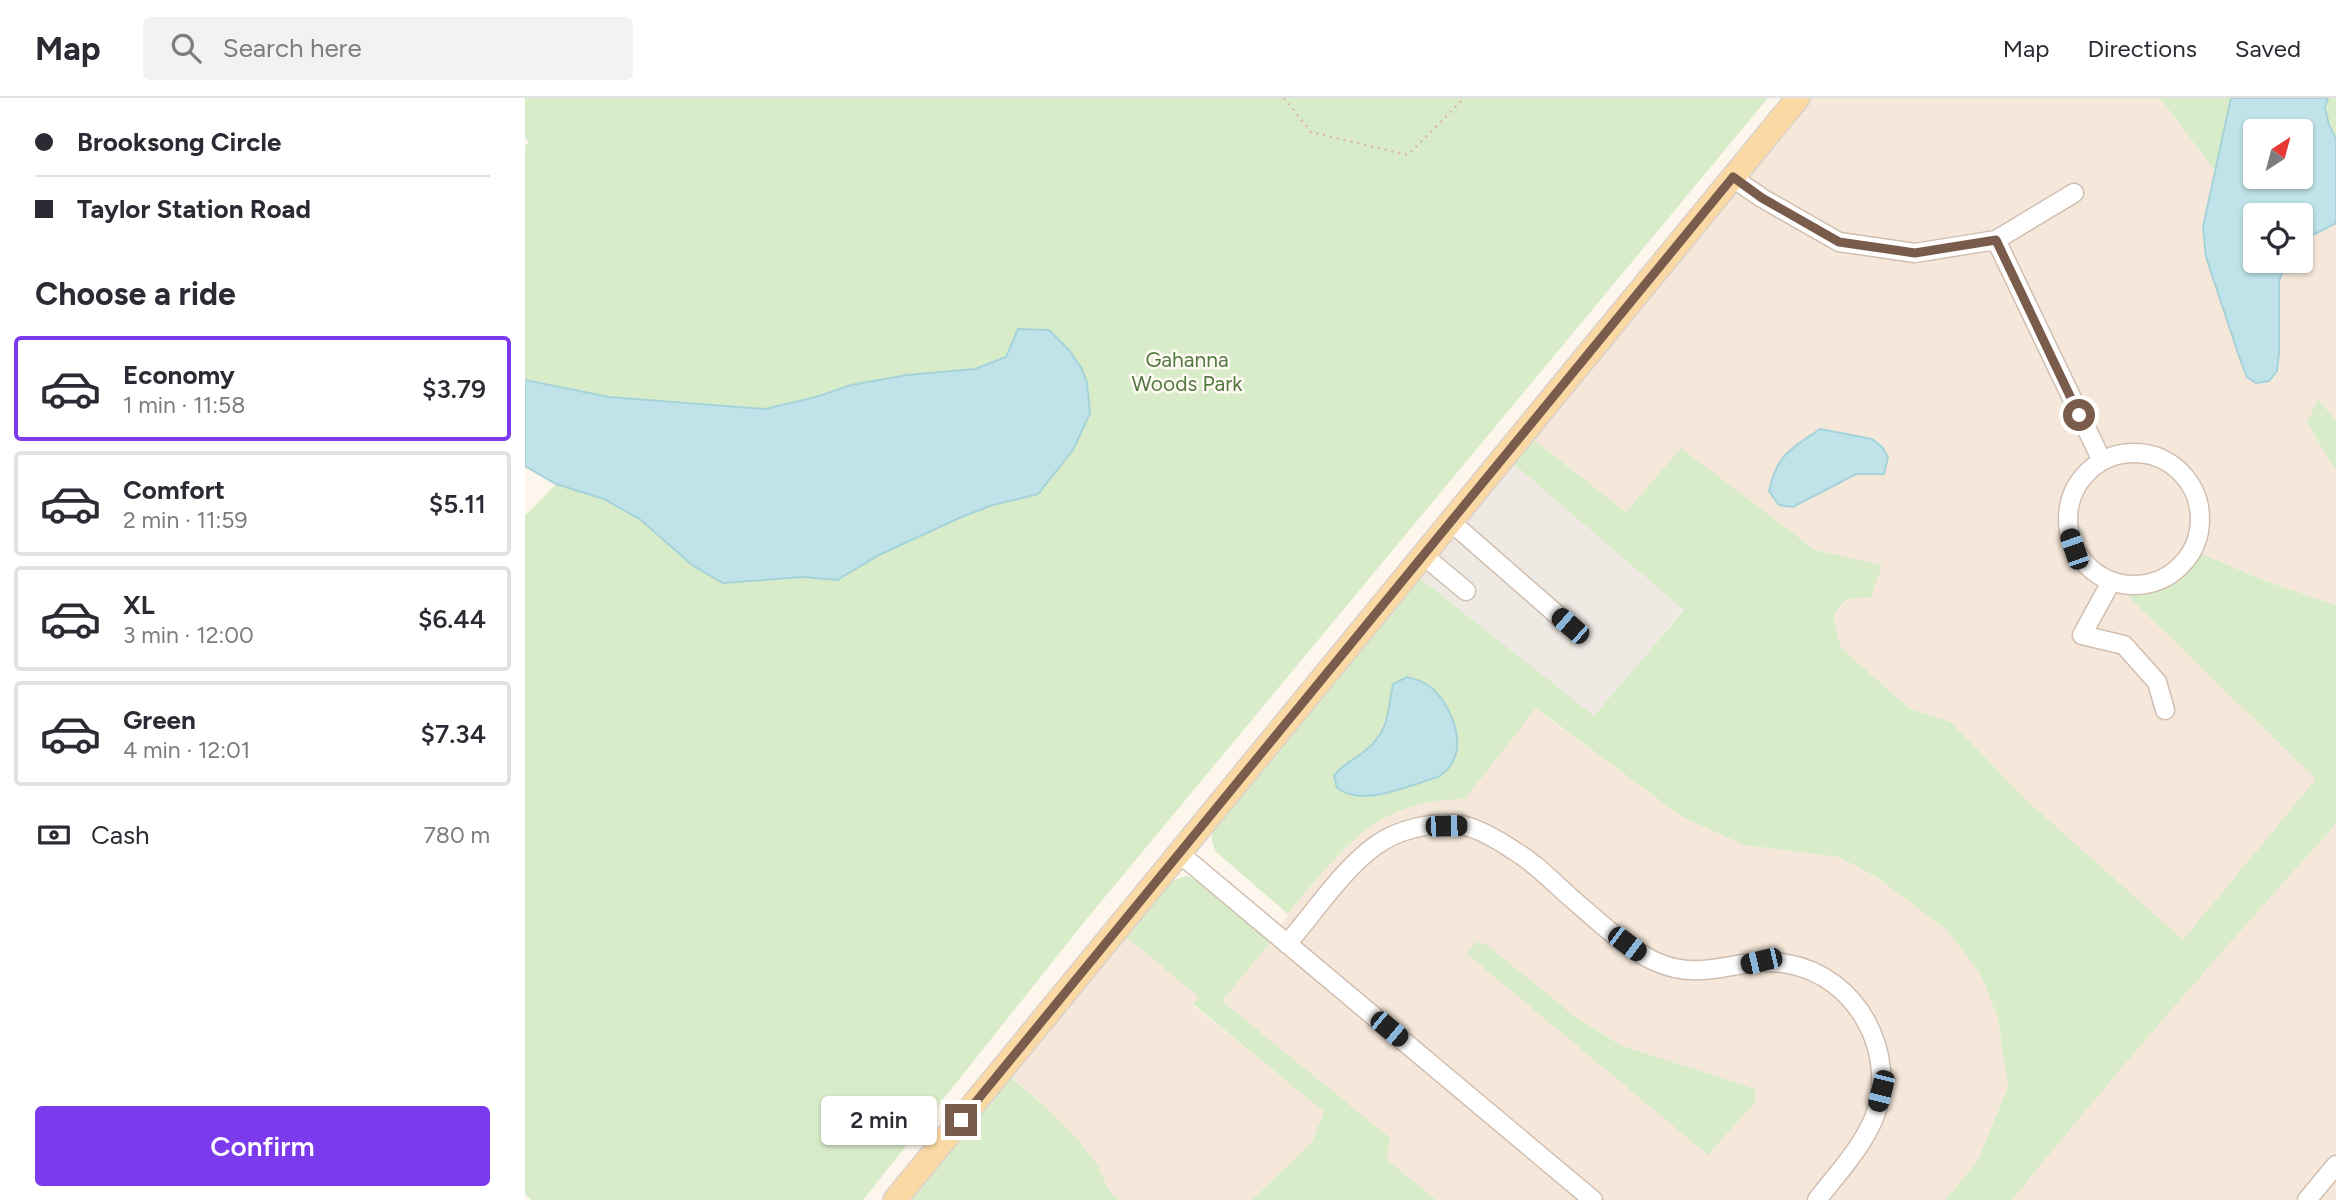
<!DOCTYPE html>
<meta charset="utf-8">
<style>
:root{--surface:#fff;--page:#f2f2f3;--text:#2b2b33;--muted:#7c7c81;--line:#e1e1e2;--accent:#7c3aed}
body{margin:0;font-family:Figtree,sans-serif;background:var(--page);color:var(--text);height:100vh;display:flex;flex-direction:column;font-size:26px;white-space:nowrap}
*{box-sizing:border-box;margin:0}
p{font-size:23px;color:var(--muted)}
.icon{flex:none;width:38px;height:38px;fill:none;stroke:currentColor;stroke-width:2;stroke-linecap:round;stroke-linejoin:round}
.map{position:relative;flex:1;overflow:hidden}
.panel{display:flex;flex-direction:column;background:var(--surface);width:525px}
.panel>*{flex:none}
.hud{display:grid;align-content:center;height:154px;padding:0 35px;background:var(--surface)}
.needle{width:46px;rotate:36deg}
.fabs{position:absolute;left:1718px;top:21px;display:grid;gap:14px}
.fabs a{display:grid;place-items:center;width:70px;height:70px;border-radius:7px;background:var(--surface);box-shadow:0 2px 5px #0004;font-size:35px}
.end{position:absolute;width:32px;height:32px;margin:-16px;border:9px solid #7a5c4d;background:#fff;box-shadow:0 0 0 4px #fff}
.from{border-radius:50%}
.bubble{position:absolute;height:49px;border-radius:7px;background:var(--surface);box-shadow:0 2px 5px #0004;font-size:23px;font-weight:600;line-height:49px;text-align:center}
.car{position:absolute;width:21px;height:42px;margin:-21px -10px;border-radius:9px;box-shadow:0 0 5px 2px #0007;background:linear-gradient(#222 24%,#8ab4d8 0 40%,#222 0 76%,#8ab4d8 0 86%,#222 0)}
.hud b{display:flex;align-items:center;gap:24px;height:66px;font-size:26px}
.hud b+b{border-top:2px solid var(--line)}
.hud i{width:18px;height:18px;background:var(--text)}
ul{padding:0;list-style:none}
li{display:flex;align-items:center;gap:21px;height:105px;margin:0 14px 10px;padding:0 21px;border:4px solid var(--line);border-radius:7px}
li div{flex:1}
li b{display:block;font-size:26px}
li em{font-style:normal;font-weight:600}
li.active{border-color:var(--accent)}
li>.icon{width:63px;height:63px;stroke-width:1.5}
h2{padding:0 35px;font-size:32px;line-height:84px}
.pay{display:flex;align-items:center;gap:18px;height:77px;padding:0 35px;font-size:26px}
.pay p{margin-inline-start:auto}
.cta{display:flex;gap:14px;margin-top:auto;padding:14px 35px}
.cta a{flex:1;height:80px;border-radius:7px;background:var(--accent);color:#fff;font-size:28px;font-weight:600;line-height:80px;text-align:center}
header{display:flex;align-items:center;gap:42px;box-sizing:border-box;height:98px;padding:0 35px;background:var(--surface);border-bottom:2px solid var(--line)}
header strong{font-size:33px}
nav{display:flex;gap:38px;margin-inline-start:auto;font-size:24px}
.search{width:490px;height:63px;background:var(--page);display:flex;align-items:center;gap:18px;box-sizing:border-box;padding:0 24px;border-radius:7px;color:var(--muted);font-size:26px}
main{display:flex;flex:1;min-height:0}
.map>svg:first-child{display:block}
</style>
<header>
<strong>Map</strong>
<div class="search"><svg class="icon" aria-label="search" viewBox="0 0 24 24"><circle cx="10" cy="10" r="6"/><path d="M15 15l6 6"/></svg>Search here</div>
<nav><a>Map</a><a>Directions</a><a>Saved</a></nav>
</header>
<main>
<section class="panel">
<div class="hud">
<b><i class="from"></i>Brooksong Circle</b>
<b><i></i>Taylor Station Road</b>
</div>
<h2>Choose a ride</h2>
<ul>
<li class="active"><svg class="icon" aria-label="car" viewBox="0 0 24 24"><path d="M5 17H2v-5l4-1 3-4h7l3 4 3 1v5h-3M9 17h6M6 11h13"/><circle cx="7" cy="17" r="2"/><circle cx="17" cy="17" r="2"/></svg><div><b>Economy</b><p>1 min · 11:58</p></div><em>$3.79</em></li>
<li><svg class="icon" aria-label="car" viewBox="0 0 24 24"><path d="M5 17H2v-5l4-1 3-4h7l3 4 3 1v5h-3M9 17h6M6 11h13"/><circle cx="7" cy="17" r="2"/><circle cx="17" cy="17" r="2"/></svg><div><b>Comfort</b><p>2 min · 11:59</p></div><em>$5.11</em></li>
<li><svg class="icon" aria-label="car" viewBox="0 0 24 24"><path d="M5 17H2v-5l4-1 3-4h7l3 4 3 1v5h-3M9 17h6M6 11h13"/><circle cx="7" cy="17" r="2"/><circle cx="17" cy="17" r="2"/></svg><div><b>XL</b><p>3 min · 12:00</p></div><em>$6.44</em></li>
<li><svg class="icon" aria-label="car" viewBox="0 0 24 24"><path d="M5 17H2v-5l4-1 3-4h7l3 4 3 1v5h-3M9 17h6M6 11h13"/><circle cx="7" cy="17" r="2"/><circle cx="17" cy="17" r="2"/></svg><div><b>Green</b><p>4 min · 12:01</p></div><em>$7.34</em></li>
</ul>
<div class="pay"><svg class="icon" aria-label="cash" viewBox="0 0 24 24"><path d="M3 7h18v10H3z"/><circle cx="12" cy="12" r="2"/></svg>Cash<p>780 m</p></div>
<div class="cta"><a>Confirm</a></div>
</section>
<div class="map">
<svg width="1811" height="1102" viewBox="0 0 1811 1102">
<rect width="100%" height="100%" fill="#fdf6ec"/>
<path fill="#f5e8da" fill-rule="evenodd" d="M1284,0H1635L1690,73L1678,129L1681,159L1752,273L1754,255V183L1762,163H1776V147L1784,139L1811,125V323L1793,301L1782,325L1811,373V507L1738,482L1675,455L1661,472L1635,488L1604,498L1792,681L1658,843L1501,702L1426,624L1385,611L1316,550L1308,517L1356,467L1290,452L1156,351L1101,414L1005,339Z
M1010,610L1157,719L1219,747L1314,759L1353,780L1423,833L1456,877L1473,921L1483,989L1452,1064L1420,1102H911L861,1062L697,903L746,844L763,816L806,764L837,733L862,717L890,707L924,701H940ZM1048,917L1095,947L1230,991L1231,1003L1182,1057Z
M1811,726V1102H1487L1559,1012L1685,865Z
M598,836L675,899L668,907L799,1014L787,1044L727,1102H595L587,1098L570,1063L513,1002L484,977Z"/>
<path fill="#efe9e4" d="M984,362L1159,511L1069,619L891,477Z"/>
<path fill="#d8ecc9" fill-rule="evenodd" d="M0,0H1243L560,823L338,1102H7L0,1096V418L31,386L79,401L116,422L167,467L326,287L291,299L240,311L84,299L0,282V48L4,44L0,40Z
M1635,0H1706L1690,73Z
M1803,0H1811V41C1804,27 1799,15 1803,0Z
M1793,301L1811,323V373L1782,325Z
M1005,339L1101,414L1156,350L1290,452L1357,467L1346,499L1322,501L1308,517L1316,550L1385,611L1426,624L1501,702L1658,842L1791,681L1603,498C1635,488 1653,482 1675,455L1738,482L1811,507V726C1700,849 1591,973 1487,1102H1420L1452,1064L1483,989L1473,921L1456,877L1423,833L1353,780L1314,759L1219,747L1157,719L1011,610L940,701C849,702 816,752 763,816L690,753L686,740L692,723L891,477L1069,618L1159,512L984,362ZM868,586L921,674L913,679L849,697L817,667C834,657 855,646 862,626C866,614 866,599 868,586Z
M663,778L678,787L746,844L697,903L865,1040L862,1062L911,1102H727L787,1044L799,1014L668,906L674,899L598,836C615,815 634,782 663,778Z
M952,844L962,847L1048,917L1095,947L1230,991L1231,1003L1183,1057L941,855Z
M484,977C511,1001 548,1033 569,1062C579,1075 580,1094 595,1102H384Z"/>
<path fill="#bfe3e8" stroke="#a5d3da" stroke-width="2" fill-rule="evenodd" d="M1706,0H1803L1800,10L1804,27L1811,41V125L1784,139L1776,147V117H1731V163H1762L1754,183V255L1752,273L1744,283L1731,285L1722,279L1716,264L1681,159L1678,129ZM1776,33V79H1731V33Z
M493,231L524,232L544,252L557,271L562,285L565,315L548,352L513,396L468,407L434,420L354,457L312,482L278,479L198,485L167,467L116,422L79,401L31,386L0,368V282L84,299L240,311L291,299L326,287L382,277L450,271L481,259Z
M1295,331L1347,341L1357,349L1363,359L1359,376H1331L1268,409L1254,407L1244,393C1252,356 1266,351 1295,331Z
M882,579C892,582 900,584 908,591C931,614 946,659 913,679C883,687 839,710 812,690L809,678C818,665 829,662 840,653C865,632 862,615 868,586Z"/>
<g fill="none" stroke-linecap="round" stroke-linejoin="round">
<defs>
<path id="minor" d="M1208,80L1237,100L1314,144L1390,155L1471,142L1549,95
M1471,142L1577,363
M1543 421a66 66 0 1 1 132 0a66 66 0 1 1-132 0Z
M926,424L1045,528
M899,458L941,493
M1586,484L1557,537L1599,547L1632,584L1640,612
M654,755L1068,1102
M762,846C788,816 819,770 850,748C873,731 908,723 936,727C953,730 973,742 988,752C1009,764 1027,783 1045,799C1071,821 1098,848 1129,863C1181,887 1214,856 1263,866C1332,878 1374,956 1349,1020C1336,1051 1312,1076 1292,1102
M1782,1102L1811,1067"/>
<path id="major" d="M370,1102L1273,0"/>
</defs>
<use href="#minor" stroke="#d1beb0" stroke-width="21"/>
<use href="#major" stroke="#dad1cd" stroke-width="26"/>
<path stroke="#d9b8a5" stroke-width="2.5" stroke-dasharray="2 5" stroke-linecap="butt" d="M759,0L786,34L883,57L939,0"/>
<use href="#minor" stroke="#fff" stroke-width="18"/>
<use href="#major" stroke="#fbd9a5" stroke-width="23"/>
</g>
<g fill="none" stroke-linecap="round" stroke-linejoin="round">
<path stroke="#7a5c4d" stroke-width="9" d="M436,1022L1208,79L1237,100L1314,144L1390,155L1471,142L1554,317"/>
</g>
<g text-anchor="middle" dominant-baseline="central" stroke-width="5" stroke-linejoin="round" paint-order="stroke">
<g font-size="21" fill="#537a41" stroke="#fffaf3">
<text x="662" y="261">Gahanna<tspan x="662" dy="24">Woods Park</tspan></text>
</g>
</g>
</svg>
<div class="fabs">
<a><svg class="needle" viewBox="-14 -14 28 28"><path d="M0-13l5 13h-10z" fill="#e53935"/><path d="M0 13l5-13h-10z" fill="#7c7c81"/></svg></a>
<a><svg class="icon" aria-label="locate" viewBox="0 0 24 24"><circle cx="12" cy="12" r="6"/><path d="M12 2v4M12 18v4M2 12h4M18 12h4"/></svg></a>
</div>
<i class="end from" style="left:1554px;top:317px"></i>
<i class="end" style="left:436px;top:1022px"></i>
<div class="bubble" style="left:296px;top:998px;width:116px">2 min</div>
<i class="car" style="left:1549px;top:451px;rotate:341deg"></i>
<i class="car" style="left:1045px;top:528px;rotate:311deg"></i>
<i class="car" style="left:921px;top:728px;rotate:89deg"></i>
<i class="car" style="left:1102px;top:846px;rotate:127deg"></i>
<i class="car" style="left:1236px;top:863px;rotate:257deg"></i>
<i class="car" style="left:864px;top:931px;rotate:130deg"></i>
<i class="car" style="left:1356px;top:993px;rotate:194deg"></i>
</div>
</main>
